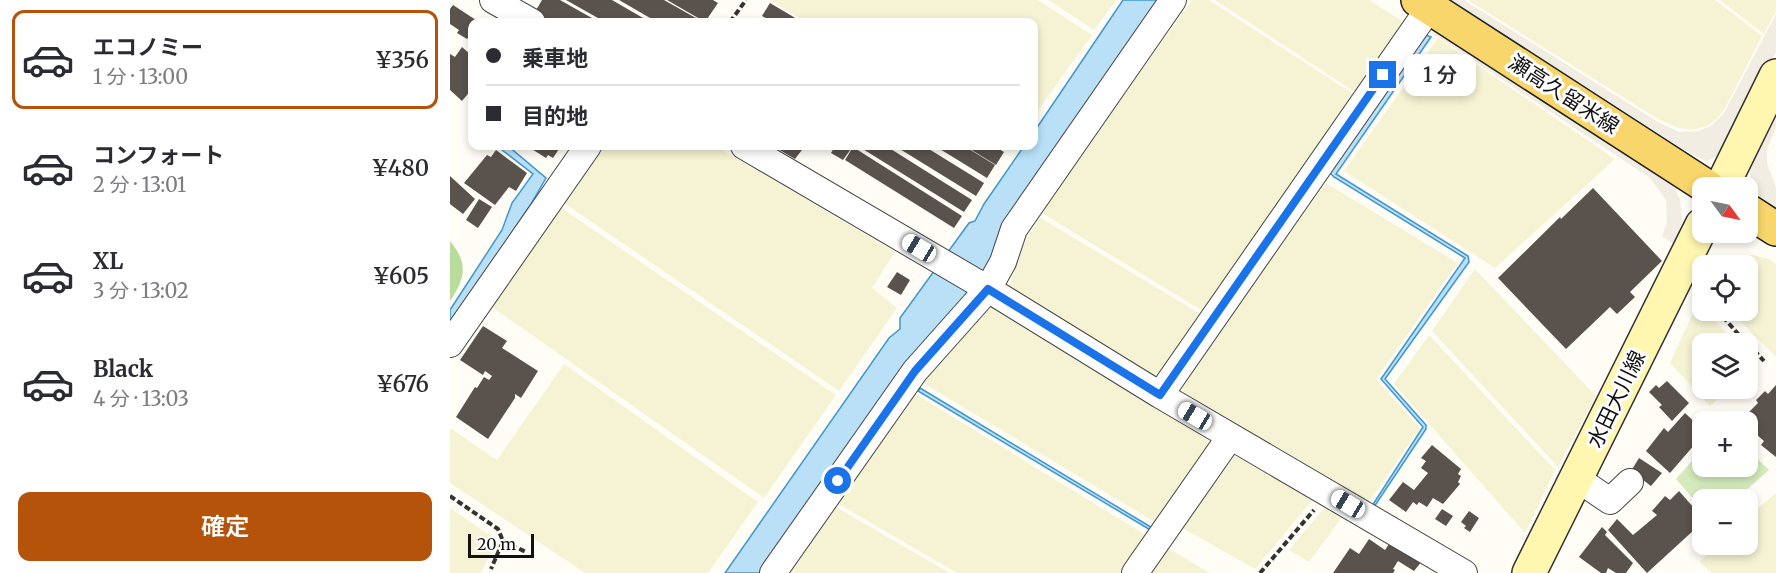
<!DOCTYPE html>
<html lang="ja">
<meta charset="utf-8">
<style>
:root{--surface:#fff;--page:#f7f7f7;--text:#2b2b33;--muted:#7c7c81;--line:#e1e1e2;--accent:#b45309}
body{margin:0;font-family:Merriweather,"Noto Sans JP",serif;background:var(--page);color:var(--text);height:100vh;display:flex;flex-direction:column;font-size:22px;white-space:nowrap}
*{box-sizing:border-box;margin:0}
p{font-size:20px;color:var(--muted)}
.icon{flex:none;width:33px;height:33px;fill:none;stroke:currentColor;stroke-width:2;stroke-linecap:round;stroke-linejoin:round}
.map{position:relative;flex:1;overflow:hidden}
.panel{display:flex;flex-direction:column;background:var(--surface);width:450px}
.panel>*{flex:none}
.top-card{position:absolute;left:18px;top:18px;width:570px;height:132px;border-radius:12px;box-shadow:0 3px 9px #0003;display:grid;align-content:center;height:132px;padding:0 18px;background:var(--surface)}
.needle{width:39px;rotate:123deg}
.fabs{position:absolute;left:1242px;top:177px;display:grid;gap:12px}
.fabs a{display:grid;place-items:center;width:66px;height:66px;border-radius:12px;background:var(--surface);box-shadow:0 3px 9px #0003;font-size:30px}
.scale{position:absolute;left:18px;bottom:15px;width:66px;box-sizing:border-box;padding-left:6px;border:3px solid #111;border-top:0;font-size:16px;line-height:21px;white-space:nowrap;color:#111;-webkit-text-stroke:4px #fff;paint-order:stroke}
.end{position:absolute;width:27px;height:27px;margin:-14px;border:8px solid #1a73e8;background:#fff;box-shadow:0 0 0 3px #fff}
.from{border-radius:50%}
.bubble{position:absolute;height:42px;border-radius:12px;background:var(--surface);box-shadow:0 3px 9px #0003;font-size:20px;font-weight:600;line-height:42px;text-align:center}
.car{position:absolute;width:18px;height:36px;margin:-18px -9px;border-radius:8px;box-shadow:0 0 4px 2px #0007;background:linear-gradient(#fff 24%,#345 0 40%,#fff 0 76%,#345 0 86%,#fff 0)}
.top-card b{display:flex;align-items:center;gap:21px;height:57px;font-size:22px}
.top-card b+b{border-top:2px solid var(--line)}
.top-card i{width:15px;height:15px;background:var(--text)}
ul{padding:10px 0 0;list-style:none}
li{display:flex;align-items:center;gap:18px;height:99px;margin:0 12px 9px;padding:0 6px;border:3px solid transparent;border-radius:12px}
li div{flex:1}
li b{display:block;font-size:22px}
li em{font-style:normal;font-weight:600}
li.current{border-color:var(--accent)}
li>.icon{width:54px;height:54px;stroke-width:1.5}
.cta{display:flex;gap:12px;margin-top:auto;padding:12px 18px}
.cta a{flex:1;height:69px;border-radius:12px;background:var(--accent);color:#fff;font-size:24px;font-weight:600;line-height:69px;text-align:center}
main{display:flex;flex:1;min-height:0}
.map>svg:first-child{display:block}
</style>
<main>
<section class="panel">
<ul>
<li class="current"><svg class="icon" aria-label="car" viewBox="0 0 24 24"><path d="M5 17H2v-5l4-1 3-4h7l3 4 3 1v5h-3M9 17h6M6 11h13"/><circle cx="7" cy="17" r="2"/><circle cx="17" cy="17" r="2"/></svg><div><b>エコノミー</b><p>1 分 · 13:00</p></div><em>¥356</em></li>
<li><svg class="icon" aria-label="car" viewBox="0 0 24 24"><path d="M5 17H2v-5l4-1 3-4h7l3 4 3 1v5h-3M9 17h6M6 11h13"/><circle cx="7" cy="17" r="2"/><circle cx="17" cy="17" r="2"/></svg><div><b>コンフォート</b><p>2 分 · 13:01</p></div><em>¥480</em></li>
<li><svg class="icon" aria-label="car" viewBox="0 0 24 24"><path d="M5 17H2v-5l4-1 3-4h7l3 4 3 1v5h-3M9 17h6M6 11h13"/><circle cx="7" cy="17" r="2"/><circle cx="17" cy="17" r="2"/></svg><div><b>XL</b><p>3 分 · 13:02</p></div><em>¥605</em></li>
<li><svg class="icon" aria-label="car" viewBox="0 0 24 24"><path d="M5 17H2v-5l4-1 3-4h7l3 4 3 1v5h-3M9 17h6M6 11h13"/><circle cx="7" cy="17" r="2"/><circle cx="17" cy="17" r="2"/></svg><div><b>Black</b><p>4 分 · 13:03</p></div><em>¥676</em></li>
</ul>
<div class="cta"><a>確定</a></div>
</section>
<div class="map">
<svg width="1326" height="573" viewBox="0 0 1326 573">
<rect width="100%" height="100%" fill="#fffdf5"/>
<path fill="#f6f3d4" d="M320,0H588L642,35L584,116V22H356Z
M598,0H666L644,30Z
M742,0H759L905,95L756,313L590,212Z
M765,0H919L954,22L906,93Z
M1020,0H1265L1312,36L1275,108L1267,119L1255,127L1240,130L1226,127L1208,119L1019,1Z
M1270,0H1326V11L1314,34Z
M988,38L1165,159L1045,268L894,171Z
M149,146H266L445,252L422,288L447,308L389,391L111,201Z
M876,183L1008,263L926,379L970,428L919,502L732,391V382Z
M107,205L386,395L314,498L39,305Z
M589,217L754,316L715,373L701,375L558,289L574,244Z
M1303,255L1319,259L1326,264V357L1280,311L1298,310V266L1266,265Z
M1025,269L1146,396L1108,467L982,331Z
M1248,302L1252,307V310L1256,311L1286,343L1252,344V388L1280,389L1260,406L1220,363Z
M541,306L763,437V447L708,524L471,382Z
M979,335L1105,470L1075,533L944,384Z
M114,364L308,502L258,573H135L0,483V428L47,460Z
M462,392L699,537L672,573H507L385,502Z
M785,456L864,498L805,569L732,528Z
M1326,493V573H1262L1249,562L1268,545L1298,544V517Z
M384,506L500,573H336Z
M875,507L893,516L859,562L839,550Z
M0,508L47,540L31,573H0Z
M716,547L760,573H698Z"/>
<path fill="#d5ebbd" d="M1252,450V466H1298V450L1319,470L1286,499L1252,500V509L1226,479Z"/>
<path fill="#b9dc9c" d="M0,241C19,264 15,278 0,301Z"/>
<path fill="#f1ede2" d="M992,0H1014L1208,122L1229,132L1249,131L1262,125L1274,113L1326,14V52L1302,100L1269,156L1255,161L1231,148L1140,89Z
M981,25L1219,178L1230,199L1232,217L1229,235L1225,245L1212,236L1217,222L1216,200L1200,178L976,29Z
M1326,103V128L1317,149V163L1326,187V209L1310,197L1304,188L1298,168Z"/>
<path fill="#b9e0f7" stroke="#3f96cf" stroke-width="1.5" d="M673,0H713L545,260L312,573H275L439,338L450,329V318L519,223L525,221L534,204L574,146H584V132Z
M976,35L981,37L886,174L1018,256L1019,262L935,379L976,425V429L924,507L922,506L973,427L931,379L1015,258L884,177L880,173Z
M47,146H58L96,178L81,204L0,324V310L52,230L62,203L83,174Z
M470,388L704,529L702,531L468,391Z"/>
<path fill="#5a524d" d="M92,0H110L149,22H103L85,12Z
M116,0H162L200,22H155Z
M169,0H214L253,22H207Z
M217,0H263L268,3L255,22Z
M320,3L352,22H323L312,16Z
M3,5L29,22H22V32L17,39L7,33L9,30L0,24V9Z
M12,47L22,56V89L12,101L0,90V54L5,57Z
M77,146H111L103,158L98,155L96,158Z
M323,146H355L345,159Z
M385,146H403L393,160L381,153Z
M408,146H436L522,200L514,212Z
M445,146H474L534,183L526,196Z
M485,146H514L545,165L537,178Z
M515,146H544L554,152L546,165Z
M403,147L512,216L504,228L395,160Z
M46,150L77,173L66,191L59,187L45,205L14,183L37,155L41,157Z
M0,176L25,199L13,214L0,204Z
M1143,188L1212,261L1180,292L1185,297L1167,314L1160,307L1116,349L1048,278L1110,217L1111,219Z
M29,199L42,207L28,228L16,220Z
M447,272L460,280L451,295L437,287Z
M33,326L57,341L52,348L88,371L71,398L65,394V398L38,439L6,417L25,387L27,388L34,377L39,380L42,376L35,371L33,375L10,360Z
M1217,381L1239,403L1222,421L1209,407L1212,405L1199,392L1206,385L1209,388Z
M1326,385V457L1311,445L1314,441L1300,429L1298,433V422H1289L1308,403L1306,400L1315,391L1318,394Z
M1235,413L1252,429V436L1220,473L1196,451L1214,428L1218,432Z
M982,445L1011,469L1008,474L1011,476L1008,482L1010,484L993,504L983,498L977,507L969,502L967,505L963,502L956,512L939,500L953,482L964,490L978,473L971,468L976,461L971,458Z
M1189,458L1212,473L1201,486L1181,471Z
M1229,491L1252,517L1251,523L1252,524V535L1244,530L1197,573L1158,530L1167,519L1183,535L1207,515L1202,511L1215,496L1220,500Z
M992,509L1003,516L996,526L985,519Z
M1019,511L1029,518L1020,532L1014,528L1016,526L1011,522Z
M1152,527L1157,532L1155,535L1183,563L1176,573H1166L1158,568L1156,573H1151L1129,557Z
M919,539L935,550L941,541L972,561L964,571L948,561L943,569L945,570L943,573H883L900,548L909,554Z"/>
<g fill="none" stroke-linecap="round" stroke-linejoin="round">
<defs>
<path id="street" d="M43,0L82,22
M294,146L538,289L710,395L1014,573
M0,344L138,146
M710,395L980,7
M1126,478L1160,501L1180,482
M323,573L465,371L538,289L553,262L564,229L723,0
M685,573L780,437"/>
<path id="secondary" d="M1271,188L1326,76
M1079,573L1252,225"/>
<path id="primary" d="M968,0L1259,188
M1298,211L1326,229"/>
</defs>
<use href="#street" stroke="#444" stroke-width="28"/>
<use href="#secondary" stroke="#333" stroke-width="36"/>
<use href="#primary" stroke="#222" stroke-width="36"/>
<path stroke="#333" stroke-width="4" stroke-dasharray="6 3" stroke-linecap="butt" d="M280,22L296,0
M1267,310L1297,344
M1298,344L1314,361
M0,496L48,529L53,541L41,569
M53,541L76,552
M810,573L864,510"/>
<use href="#street" stroke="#fff" stroke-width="26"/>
<use href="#secondary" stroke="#fff6b0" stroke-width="33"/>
<use href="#primary" stroke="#f9d66b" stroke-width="33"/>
</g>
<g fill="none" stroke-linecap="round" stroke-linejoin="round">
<path stroke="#1a73e8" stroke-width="8" d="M388,481L465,371L538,289L710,395L933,75"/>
</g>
<g text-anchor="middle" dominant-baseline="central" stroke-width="6" stroke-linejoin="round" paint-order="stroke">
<g font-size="21" fill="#111" stroke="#fff">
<text transform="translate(1114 94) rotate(33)">瀬高久留米線</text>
<text transform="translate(1166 399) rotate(-64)">水田大川線</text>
</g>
</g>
</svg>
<div class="fabs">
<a><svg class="needle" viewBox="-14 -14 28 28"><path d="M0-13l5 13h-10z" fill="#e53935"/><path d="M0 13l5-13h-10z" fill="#7c7c81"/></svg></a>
<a><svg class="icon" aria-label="locate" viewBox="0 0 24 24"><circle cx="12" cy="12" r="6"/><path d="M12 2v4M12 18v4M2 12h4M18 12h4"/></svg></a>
<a><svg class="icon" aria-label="layers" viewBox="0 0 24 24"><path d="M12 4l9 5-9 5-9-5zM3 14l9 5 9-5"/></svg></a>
<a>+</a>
<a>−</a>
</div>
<div class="scale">20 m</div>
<i class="end from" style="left:388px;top:481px"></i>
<i class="end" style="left:933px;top:75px"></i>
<div class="bubble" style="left:954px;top:54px;width:72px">1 分</div>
<i class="car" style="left:469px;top:248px;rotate:301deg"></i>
<i class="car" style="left:745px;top:416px;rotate:301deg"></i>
<i class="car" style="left:898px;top:504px;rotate:301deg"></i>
<div class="top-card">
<b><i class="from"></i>乗車地</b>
<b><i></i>目的地</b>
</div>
</div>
</main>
